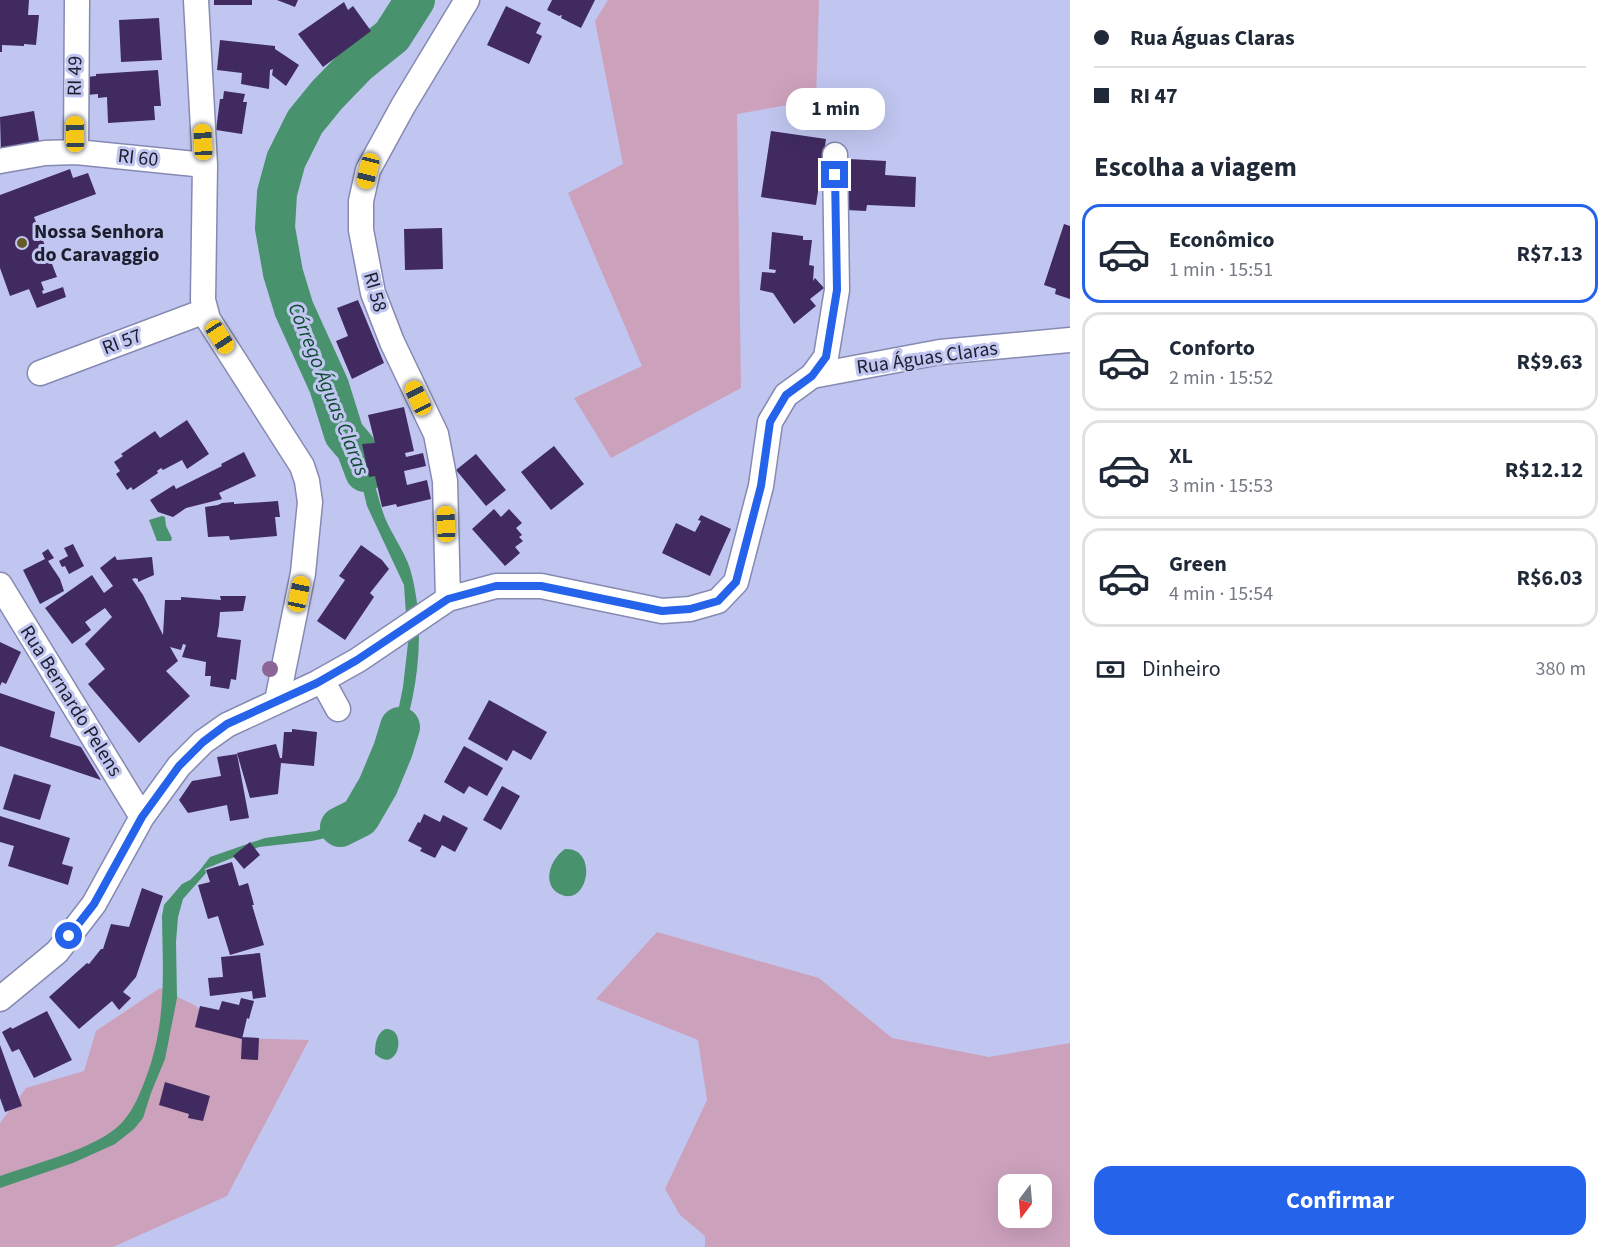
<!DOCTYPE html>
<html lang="pt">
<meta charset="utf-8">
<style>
:root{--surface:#fff;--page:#f6f6f7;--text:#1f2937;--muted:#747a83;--line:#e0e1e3;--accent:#2563eb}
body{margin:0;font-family:"Source Sans 3",sans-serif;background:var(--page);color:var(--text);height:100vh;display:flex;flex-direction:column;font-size:22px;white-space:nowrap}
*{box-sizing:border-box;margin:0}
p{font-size:20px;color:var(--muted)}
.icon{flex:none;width:33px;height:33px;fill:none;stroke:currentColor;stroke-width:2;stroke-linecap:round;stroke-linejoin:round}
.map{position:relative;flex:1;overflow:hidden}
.panel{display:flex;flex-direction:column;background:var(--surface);width:540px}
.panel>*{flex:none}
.hud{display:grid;align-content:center;height:132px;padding:0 24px;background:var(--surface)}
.needle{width:39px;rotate:196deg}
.tools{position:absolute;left:998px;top:1174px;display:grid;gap:12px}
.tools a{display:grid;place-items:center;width:54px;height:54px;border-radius:12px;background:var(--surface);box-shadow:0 6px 24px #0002;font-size:30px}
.end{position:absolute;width:27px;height:27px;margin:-14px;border:8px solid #2563eb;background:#fff;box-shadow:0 0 0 3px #fff}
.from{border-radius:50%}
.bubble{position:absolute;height:42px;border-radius:18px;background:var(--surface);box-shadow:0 6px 24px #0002;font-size:20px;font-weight:700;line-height:42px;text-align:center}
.car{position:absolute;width:18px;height:36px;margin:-18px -9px;border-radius:8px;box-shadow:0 0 4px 2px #0007;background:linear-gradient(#f5c518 24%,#345 0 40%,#f5c518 0 76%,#345 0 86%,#f5c518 0)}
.hud b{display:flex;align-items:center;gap:21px;height:57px;font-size:22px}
.hud b+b{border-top:2px solid var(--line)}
.hud i{width:15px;height:15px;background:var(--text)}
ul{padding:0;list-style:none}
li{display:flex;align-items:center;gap:18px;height:99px;margin:0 12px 9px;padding:0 12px;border:3px solid var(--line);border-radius:18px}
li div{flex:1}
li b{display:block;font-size:22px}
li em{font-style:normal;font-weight:700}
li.selected{border-color:var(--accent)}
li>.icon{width:54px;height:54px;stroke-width:1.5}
h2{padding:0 24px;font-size:27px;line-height:72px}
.pay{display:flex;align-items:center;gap:15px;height:66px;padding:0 24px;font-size:22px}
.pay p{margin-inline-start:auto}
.button{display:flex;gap:12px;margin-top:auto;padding:12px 24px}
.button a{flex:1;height:69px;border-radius:18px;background:var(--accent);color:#fff;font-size:24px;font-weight:700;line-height:69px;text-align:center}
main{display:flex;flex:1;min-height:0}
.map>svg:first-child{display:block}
</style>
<main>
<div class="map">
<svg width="1070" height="1247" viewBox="0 0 1070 1247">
<rect width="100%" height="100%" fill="#c1c6f0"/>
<path fill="#cca1bc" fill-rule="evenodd" d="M608,0H819L816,100L737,114L741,388L611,458L574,398L642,366L568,193L623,164L595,21Z
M657,932L819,978L892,1038L989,1057L1070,1043V1247H705V1236L680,1215L665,1189L707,1100L698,1040L596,999ZM1008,1185H1041V1218H1008Z
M160,988L194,1005L240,1038L309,1040L227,1196L113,1247H0V1123L26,1088L84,1071L96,1031Z"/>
<path fill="#48926d" d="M340,423L345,432L357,440L369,478H373C377,491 380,505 385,518C393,537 408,556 412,576C429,645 413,720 385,783L379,772L393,736L403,687L408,643L404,585L367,506L356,460L341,432Z
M162,516L165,517L166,526L172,538L171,541H157L149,520Z
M373,785L378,796L361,822L330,837L312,841L259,847L205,869L206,873L183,899L178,917L176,942L177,998L165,1059L151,1093L143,1118L134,1129L115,1144L73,1163L0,1188V1176C34,1164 82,1152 111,1132C127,1121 135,1105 142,1088C167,1028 163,979 162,916L164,905L182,884L190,880L200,870L210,857L265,838L316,831L354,815Z
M565,849C598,847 589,905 562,895C540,886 550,859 565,849Z
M385,1029C409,1027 398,1076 375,1054C375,1045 376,1034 385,1029Z"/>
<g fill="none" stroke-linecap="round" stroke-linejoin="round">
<path stroke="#48926d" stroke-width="40" d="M365,472L356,448L344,434L329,386L294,309L283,273L275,228L277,193L286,160L305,122L327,95L357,64L392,36L415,0
M340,827L360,817L378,786L393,750L400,727"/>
</g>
<path fill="#402a60" d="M0,0H29L28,15H39L36,45L24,44V46L2,45V52H0Z
M214,0H252V5H214Z
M277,0H298L295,7Z
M552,0H595L581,28L561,18L562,15L559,16L547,10Z
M344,2L348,10L353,6L371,31L323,67L298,34Z
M506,6L541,23L536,33L542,36L529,64L487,45Z
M159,18L162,60L121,62L119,20Z
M220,40L275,46V49L299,65L286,86L272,75L273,69L270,70L269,89L241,84L242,73L217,70Z
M158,70L161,106H154L155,120L108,123L107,97L98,98V94L87,95L86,77L96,76V74Z
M224,91L245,94L243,102H247L242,134L216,130L220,99H223Z
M34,111L40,147L1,154L0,117Z
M771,131L826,139L816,205L761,197Z
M849,159L886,161L885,175L916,177L915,207L867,205L866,211L846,210Z
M70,169L73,178L88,173L96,194L34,217L57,277L41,282L44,290L42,291L43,294L63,287L66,297L37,308L29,289L10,296L0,268V195Z
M1064,224L1070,226V299L1055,294L1056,289L1044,285Z
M442,228L443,269L405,270L404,229Z
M772,232L803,236V240H812L809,265L814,266L813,281L815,278L824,288L810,299L816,306L794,324L773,293L760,290L762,272L775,273L776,270L769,269Z
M358,300L384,363L352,379L336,341L348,336L337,308Z
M404,407L414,451L405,453L406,457L423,453L426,466L404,471L407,485L427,480L431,499L397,507L396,504L382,507L375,476L369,477L362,444L375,443L368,415Z
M187,420L209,454L187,469L182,460L163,470L161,468L157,471L158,473L133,490L131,487L127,490L116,474L120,471L114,462L123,456L121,454L155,431L160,438Z
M554,446L584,484L551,510L521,472Z
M244,452L256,476L219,493L222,499L186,508L173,517L158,512L150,500L174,485L176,489L222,466L221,464Z
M476,454L506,490L486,506L456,470Z
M278,501L280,517H275L277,536L230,540L229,536L208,537L205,507L218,505L222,503L234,502V504Z
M494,509L501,517L509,509L522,523L516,528L522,535L519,537L523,541L515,547L520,553L505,566L472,529Z
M701,515L731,529L710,576L662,553L676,523L695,532L701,521L698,520Z
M73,544L84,566L69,574L65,566L62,567L59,561L68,556L64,548Z
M361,545L382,560L389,569L370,593L374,597L345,640L317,621L345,580L339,576Z
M48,549L54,558L48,561L60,579L64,591L40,604L23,570L45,559L42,553Z
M115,556L117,560L152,557L154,575L138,582V579L135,578L132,579L143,595L163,635L165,600H181V597L221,600L220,596H246L243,611L220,612L219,625L217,637L241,640L236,680L231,679L229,689L210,686L211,676H205L206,662L182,657L186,645L183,644L181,650L170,647L178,661L166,671L190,696L139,743L88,684L105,669L85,644L112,617L105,608L85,622L91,630L72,644L45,608L92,575L104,593L113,586L100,568Z
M0,642L21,652L6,684L2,682L0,686Z
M0,693L55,712L50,737L81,747L101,780L0,746Z
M489,700L547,732L531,760L513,750L507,761L468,739Z
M292,729L317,732L314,766L281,763L278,794L250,798L237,753L276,744L280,758H282L284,732H292Z
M464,746L503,768L487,796L469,786L464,794L444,782Z
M237,754L249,818L230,821L227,805L188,813L179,800L192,781L221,776L217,757Z
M14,774L51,785L40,820L3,809Z
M502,786L520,796L501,830L483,820Z
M424,814L440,822L443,815L468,828L455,852L442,845L435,858L420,851L422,848L408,841L418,822L420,823Z
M0,816L70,838L62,864L73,867L68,885L8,866L14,846L0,842Z
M250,842L260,855L244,869L233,856Z
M232,862L239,886L248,883L254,905H252L264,945L230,955L218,916L208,919L198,885L210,882L206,870Z
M142,888L163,896L136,977L123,992L131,998L119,1010L112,1001L79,1029L49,997L87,963L89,964L101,949H103L111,924L129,927Z
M260,953L266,997L253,999L252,991L210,996L208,978L223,977L221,957Z
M241,998L254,1001L249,1019L247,1018L242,1039L195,1027L200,1006L219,1010L222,1001L239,1005Z
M47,1011L72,1060L34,1078L19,1049L12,1052L2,1032L11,1027L12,1029Z
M242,1037L259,1038L258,1060L241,1059Z
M0,1045L22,1106L5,1112L0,1098Z
M165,1082L210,1096L203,1121L188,1118L189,1114L159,1105Z"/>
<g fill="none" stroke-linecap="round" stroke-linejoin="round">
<defs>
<path id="minor" d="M196,0L205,165L203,300L208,319L302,466L307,481L310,502L303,573L277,701
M76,152L77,0
M0,161L45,153L76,152L205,165
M40,373L205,311
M812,376L826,357L837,290L835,155
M0,585L142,817
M448,599L445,481L436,434L392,342L373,293L361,230V201L368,170L403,106L467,0
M322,680L338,709
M0,999L57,952L94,904L142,817L179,766L203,742L227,725L317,683L358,660L448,599L496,586H541L662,611L690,609L718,601L736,582L761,486L770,422L786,395L812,376L940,352L1070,340"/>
</defs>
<use href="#minor" stroke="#868ab2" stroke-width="27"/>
<use href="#minor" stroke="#fff" stroke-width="24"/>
</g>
<circle fill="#8c6697" cx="270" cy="669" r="8"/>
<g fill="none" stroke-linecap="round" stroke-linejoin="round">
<path stroke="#2563eb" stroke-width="8" d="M69,936L94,904L142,817L179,766L203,742L227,724L317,683L357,660L448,599L496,586H541L662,611L690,609L718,601L736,582L761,486L770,422L786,395L812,376L826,357L837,290L835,175"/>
</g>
<circle fill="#645b28" stroke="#c1c6f0" stroke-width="2" cx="22" cy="243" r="6"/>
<g text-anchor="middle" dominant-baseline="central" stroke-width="6" stroke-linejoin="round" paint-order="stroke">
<g font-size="20" fill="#1c1d2d" stroke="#c1c6f0">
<text transform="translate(75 76) rotate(-89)">RI 49</text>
<text transform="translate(138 158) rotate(6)">RI 60</text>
<text transform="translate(375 292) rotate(74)">RI 58</text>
<text transform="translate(122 342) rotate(-21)">RI 57</text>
<text transform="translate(927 358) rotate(-8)">Rua Águas Claras</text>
<text transform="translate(71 701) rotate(58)">Rua Bernardo Pelens</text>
</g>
<g font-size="20" font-weight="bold" fill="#1c1d2d" stroke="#c1c6f0" text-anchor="start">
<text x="34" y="232">Nossa Senhora<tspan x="34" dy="23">do Caravaggio</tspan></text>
</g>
<g font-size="21" font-style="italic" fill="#0f4a31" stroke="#c1c6f0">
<text transform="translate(329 389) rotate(68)">Córrego Águas Claras</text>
</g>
</g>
</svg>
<div class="tools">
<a><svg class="needle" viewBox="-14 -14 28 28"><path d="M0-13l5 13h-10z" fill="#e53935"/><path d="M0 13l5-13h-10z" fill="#747a83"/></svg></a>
</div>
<i class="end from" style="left:69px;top:936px"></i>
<i class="end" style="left:835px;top:175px"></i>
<div class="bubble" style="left:786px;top:88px;width:99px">1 min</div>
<i class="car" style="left:75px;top:134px;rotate:359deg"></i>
<i class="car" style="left:203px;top:142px;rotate:357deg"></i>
<i class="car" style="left:368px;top:171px;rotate:194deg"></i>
<i class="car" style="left:220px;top:337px;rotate:147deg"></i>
<i class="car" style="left:418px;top:398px;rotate:334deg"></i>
<i class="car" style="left:446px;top:524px;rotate:358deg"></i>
<i class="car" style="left:299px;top:594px;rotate:12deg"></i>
</div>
<section class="panel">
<div class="hud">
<b><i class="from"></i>Rua Águas Claras</b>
<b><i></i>RI 47</b>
</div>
<h2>Escolha a viagem</h2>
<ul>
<li class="selected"><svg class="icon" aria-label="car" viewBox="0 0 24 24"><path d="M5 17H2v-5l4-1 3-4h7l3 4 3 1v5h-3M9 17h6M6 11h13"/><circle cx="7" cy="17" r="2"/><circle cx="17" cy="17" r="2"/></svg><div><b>Econômico</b><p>1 min · 15:51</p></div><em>R$7.13</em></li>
<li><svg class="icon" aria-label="car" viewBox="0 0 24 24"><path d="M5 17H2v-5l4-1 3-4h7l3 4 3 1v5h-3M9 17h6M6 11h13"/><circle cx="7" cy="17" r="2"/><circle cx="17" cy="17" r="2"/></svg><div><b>Conforto</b><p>2 min · 15:52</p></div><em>R$9.63</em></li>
<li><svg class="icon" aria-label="car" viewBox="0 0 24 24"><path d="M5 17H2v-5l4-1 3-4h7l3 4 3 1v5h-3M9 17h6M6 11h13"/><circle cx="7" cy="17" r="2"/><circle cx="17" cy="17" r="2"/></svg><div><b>XL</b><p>3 min · 15:53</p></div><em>R$12.12</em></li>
<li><svg class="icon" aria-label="car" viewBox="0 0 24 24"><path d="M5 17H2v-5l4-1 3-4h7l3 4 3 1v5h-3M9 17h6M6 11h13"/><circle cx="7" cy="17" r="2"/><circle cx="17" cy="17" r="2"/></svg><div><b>Green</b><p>4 min · 15:54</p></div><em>R$6.03</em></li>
</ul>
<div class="pay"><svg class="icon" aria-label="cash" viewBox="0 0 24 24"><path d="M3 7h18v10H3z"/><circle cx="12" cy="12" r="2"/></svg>Dinheiro<p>380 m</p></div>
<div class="button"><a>Confirmar</a></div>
</section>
</main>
